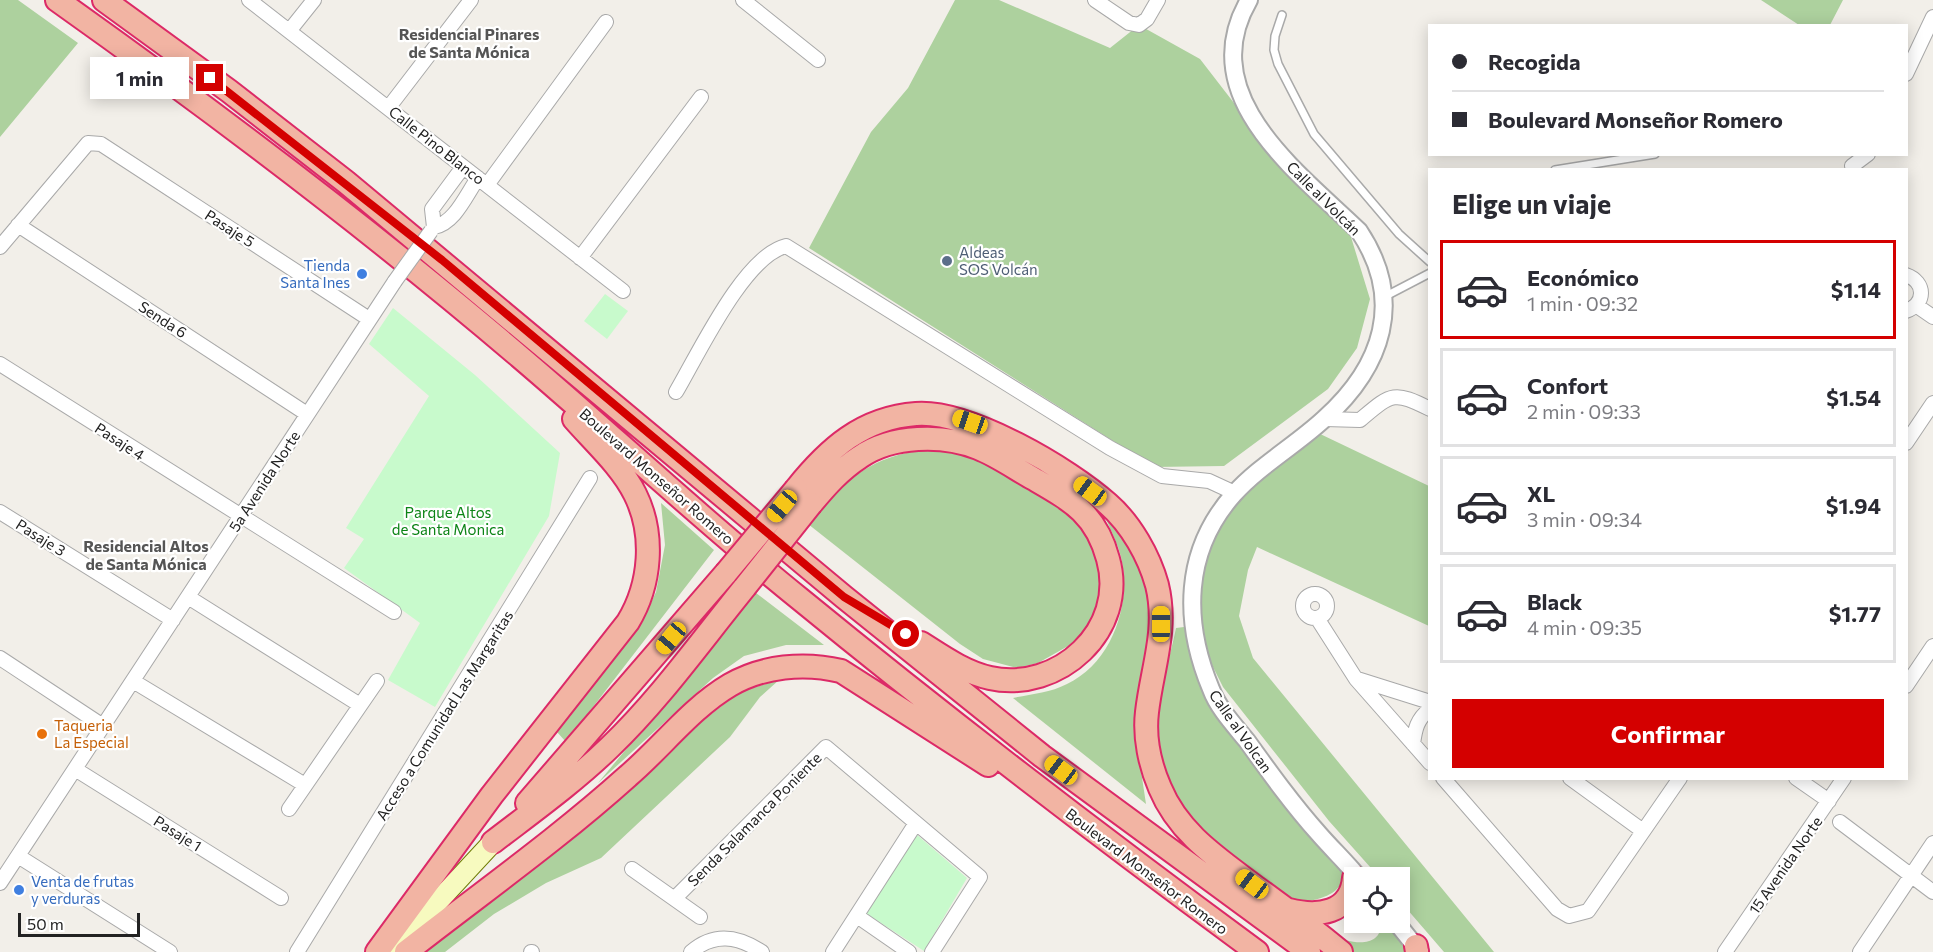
<!DOCTYPE html>
<html lang="es">
<meta charset="utf-8">
<style>
:root{--surface:#fff;--page:#f2f2f3;--text:#2b2b33;--muted:#7c7c81;--line:#e1e1e2;--accent:#d40000}
body{margin:0;font-family:Commissioner,sans-serif;background:var(--page);color:var(--text);height:100vh;display:flex;flex-direction:column;font-size:22px;white-space:nowrap}
*{box-sizing:border-box;margin:0}
p{font-size:20px;color:var(--muted)}
.icon{flex:none;width:33px;height:33px;fill:none;stroke:currentColor;stroke-width:2;stroke-linecap:round;stroke-linejoin:round}
.map{position:relative;flex:1;overflow:hidden}
.panel{position:absolute;left:1428px;top:168px;width:480px;height:612px;display:flex;flex-direction:column;background:var(--surface);border-radius:0px;box-shadow:0 3px 15px #0003}
.panel>*{flex:none}
.guide{position:absolute;left:1428px;top:24px;width:480px;height:132px;border-radius:0px;box-shadow:0 3px 15px #0003;display:grid;align-content:center;height:132px;padding:0 24px;background:var(--surface)}
.controls{position:absolute;left:1344px;top:867px;display:grid;gap:12px}
.controls a{display:grid;place-items:center;width:66px;height:66px;border-radius:0px;background:var(--surface);box-shadow:0 3px 15px #0003;font-size:30px}
.scale{position:absolute;left:18px;bottom:15px;width:122px;box-sizing:border-box;padding-left:6px;border:3px solid #222;border-top:0;font-size:16px;line-height:21px;white-space:nowrap;color:#222;-webkit-text-stroke:4px #fff;paint-order:stroke}
.end{position:absolute;width:27px;height:27px;margin:-14px;border:8px solid #d40000;background:#fff;box-shadow:0 0 0 3px #fff}
.from{border-radius:50%}
.bubble{position:absolute;height:42px;border-radius:0px;background:var(--surface);box-shadow:0 3px 15px #0003;font-size:20px;font-weight:700;line-height:42px;text-align:center}
.car{position:absolute;width:18px;height:36px;margin:-18px -9px;border-radius:8px;box-shadow:0 0 4px 2px #0007;background:linear-gradient(#f5c518 24%,#345 0 40%,#f5c518 0 76%,#345 0 86%,#f5c518 0)}
.guide b{display:flex;align-items:center;gap:21px;height:57px;font-size:22px}
.guide b+b{border-top:2px solid var(--line)}
.guide i{width:15px;height:15px;background:var(--text)}
ul{padding:0;list-style:none}
li{display:flex;align-items:center;gap:18px;height:99px;margin:0 12px 9px;padding:0 12px;border:3px solid var(--line);border-radius:0px}
li div{flex:1}
li b{display:block;font-size:22px}
li em{font-style:normal;font-weight:700}
li.current{border-color:var(--accent)}
li>.icon{width:54px;height:54px;stroke-width:1.5}
h2{padding:0 24px;font-size:27px;line-height:72px}
.action{display:flex;gap:12px;margin-top:auto;padding:12px 24px}
.action a{flex:1;height:69px;border-radius:0px;background:var(--accent);color:#fff;font-size:24px;font-weight:700;line-height:69px;text-align:center}
.map>svg:first-child{display:block}
</style>
<div class="map">
<svg width="1933" height="952" viewBox="0 0 1933 952">
<rect width="100%" height="100%" fill="#f2efe9"/>
<path fill="#add19e" d="M0,0H18L78,43L0,137Z
M955,0H999L1110,48L1139,25L1200,59L1288,173L1351,237L1370,299L1357,348L1328,389L1224,466L1154,467L809,248L871,132L908,88Z
M1761,0H1843L1830,25H1799Z
M1316,432L1429,486V626L1257,547L1248,570L1239,616L1253,658L1494,952H1444L1400,901V878L1379,877L1329,821L1223,687L1207,655L1197,615L1201,573L1218,526L1246,492Z
M934,450L975,457L1075,513L1095,543L1102,567L1100,592L1092,618L1083,634L1077,641L1038,663L1017,668L983,659L960,644L808,524C843,480 875,452 934,450Z
M661,503L714,550L566,742L557,732L643,620L656,592L665,545Z
M1106,519L1137,553L1151,598L1156,638L1135,731L1146,804L1013,698C1031,694 1050,693 1067,684C1112,663 1132,604 1121,557C1118,544 1111,531 1106,519Z
M756,593L824,645H786L744,656L713,678L598,783Z
M1184,627L1198,678L1346,865C1343,884 1339,892 1321,898C1284,911 1256,877 1231,856C1219,847 1205,838 1195,827C1177,807 1160,772 1156,745C1151,708 1169,665 1176,628Z
M779,680L760,697L730,737L601,858L546,883L494,914L445,952H420L571,837L706,718L740,692Z
M1382,923H1394L1415,952H1345L1331,936C1350,942 1379,951 1382,923Z"/>
<path fill="#c8facc" d="M605,294L628,311L607,339L584,321Z
M393,308L475,375L560,453L549,516L435,707L388,680L420,623L344,568L364,539L346,528L429,396L369,344Z
M916,834L967,878L924,951L864,912Z"/>
<g fill="none" stroke-linecap="round" stroke-linejoin="round">
<defs>
<path id="service" d="M1282,15L1275,36L1274,50L1278,64L1314,134L1399,234L1430,262
M1555,170L1655,154
M1384,297L1430,273"/>
<path id="minor" d="M249,0L623,291
M743,0L818,60
M1095,0L1129,23L1139,25L1147,19L1158,0
M290,30L314,0
M1906,74L1933,17
M389,107L471,0
M1852,166L1868,154
M487,185L606,22
M18,225L307,414
M434,227L432,209L463,167
M434,227C455,223 466,195 478,178
M0,247L88,143L101,144L369,319
M580,258L701,97
M1906,275C1926,282 1926,304 1906,311
M1917,306L1933,317
M0,364L394,612
M676,392C698,355 744,256 786,246L1110,448L1162,476L1209,481L1235,493
M1325,419L1360,420C1391,394 1393,390 1430,409
M1906,443L1933,403
M0,512L173,620
M1303 606a12 12 0 1 1 24 0a12 12 0 1 1-24 0Z
M188,597L360,705
M1317,618L1356,679L1430,763
M0,658L103,726
M1357,679L1430,702
M133,681L305,785
M1906,686L1933,646
M1413,744C1415,729 1417,719 1430,709
M75,769L281,898
M1443,778L1557,909L1569,916L1588,911L1680,778
M1570,778L1643,831
M1796,778L1829,801
M289,809L377,681
M1840,822L1933,892
M18,856L170,952
M632,869L700,917
M0,883L395,281
M675,898L826,747L980,877L932,952
M857,916L909,952
M297,952L590,478
M531,952H532
M691,952C714,932 738,936 762,952
M833,952L916,823
M1725,952L1844,778
M1860,952L1933,843"/>
<path id="tertiary" d="M1249,0C1193,96 1298,172 1359,231C1405,300 1383,366 1324,419C1296,445 1259,466 1234,494C1183,551 1183,622 1211,689C1218,708 1234,725 1247,741C1270,773 1293,805 1319,834C1332,849 1346,862 1359,878
M1396,922L1420,952"/>
<path id="secondary" d="M391,952L493,842"/>
<path id="trunk" d="M57,0C216,113 371,230 520,357C614,437 704,522 800,599C949,721 1102,838 1257,952
M104,0L229,91L346,182L844,597L1042,756L1309,952
M796,489C828,449 862,418 916,414C969,410 1069,469 1108,504C1131,524 1149,556 1157,585C1168,630 1152,668 1147,712C1144,737 1150,765 1160,788C1179,834 1219,859 1257,888C1286,909 1314,930 1341,952
M811,504C826,486 840,470 860,457C892,435 943,434 978,448C998,456 1016,469 1034,479C1072,501 1096,514 1108,559C1128,630 1058,693 990,678C964,672 943,657 921,643
M527,803L726,573
M493,842C532,812 574,782 610,747C660,699 701,641 745,587
M1289,910C1317,917 1351,914 1354,878
M1416,946L1417,952
M377,952L492,795L628,622C651,584 655,534 635,494C621,466 595,443 574,419
M406,952C480,894 558,839 628,776C662,747 691,708 730,685C763,666 804,662 841,671L988,765"/>
</defs>
<use href="#service" stroke="#a9a9a9" stroke-width="10"/>
<use href="#minor" stroke="#a9a9a9" stroke-width="16"/>
<use href="#tertiary" stroke="#a9a9a9" stroke-width="20"/>
<use href="#secondary" stroke="#707d05" stroke-width="22"/>
<use href="#trunk" stroke="#dc2a67" stroke-width="26"/>
<use href="#service" stroke="#fff" stroke-width="7"/>
<use href="#minor" stroke="#fff" stroke-width="14"/>
<use href="#tertiary" stroke="#fff" stroke-width="16"/>
<use href="#secondary" stroke="#f7fabf" stroke-width="20"/>
<use href="#trunk" stroke="#f2b4a3" stroke-width="22"/>
<defs>
<path id="minor-bridge" d="M395,281L431,231"/>
<path id="trunk-bridge" d="M726,573L796,489
M745,587L811,504"/>
</defs>
<use href="#minor-bridge" stroke="#a9a9a9" stroke-width="16" stroke-linecap="butt"/>
<use href="#trunk-bridge" stroke="#dc2a67" stroke-width="26" stroke-linecap="butt"/>
<use href="#minor-bridge" stroke="#fff" stroke-width="14"/>
<use href="#trunk-bridge" stroke="#f2b4a3" stroke-width="22"/>
</g>
<g fill="none" stroke-linecap="round" stroke-linejoin="round">
<path stroke="#d40000" stroke-width="8" d="M210,78L442,260L844,597L906,634"/>
</g>
<circle fill="#5c6f8a" stroke="#fff" stroke-width="2" cx="947" cy="261" r="6"/>
<g fill="#3f7fe0" stroke="#fff" stroke-width="2">
<circle cx="362" cy="274" r="6"/>
<circle cx="19" cy="890" r="6"/>
</g>
<circle fill="#e8710a" stroke="#fff" stroke-width="2" cx="42" cy="734" r="6"/>
<g text-anchor="middle" dominant-baseline="central" stroke-width="4.5" stroke-linejoin="round" paint-order="stroke">
<g font-size="15" fill="#222" stroke="#fff">
<text transform="translate(437 145) rotate(38)">Calle Pino Blanco</text>
<text transform="translate(1324 198) rotate(45)">Calle al Volcán</text>
<text transform="translate(230 228) rotate(33)">Pasaje 5</text>
<text transform="translate(163 319) rotate(33)">Senda 6</text>
<text transform="translate(120 441) rotate(33)">Pasaje 4</text>
<text transform="translate(657 476) rotate(41)">Boulevard Monseñor Romero</text>
<text transform="translate(264 481) rotate(-57)">5a Avenida Norte</text>
<text transform="translate(41 537) rotate(32)">Pasaje 3</text>
<text transform="translate(444 715) rotate(-58)">Acceso a Comunidad Las Margaritas</text>
<text transform="translate(1241 731) rotate(55)">Calle al Volcan</text>
<text transform="translate(754 819) rotate(-45)">Senda Salamanca Poniente</text>
<text transform="translate(178 833) rotate(32)">Pasaje 1</text>
<text transform="translate(1785 865) rotate(-55)">15 Avenida Norte</text>
<text transform="translate(1147 871) rotate(37)">Boulevard Monseñor Romero</text>
</g>
<g font-size="15" fill="#4e5e75" stroke="#fff" text-anchor="start">
<text x="959" y="252">Aldeas<tspan x="959" dy="17">SOS Volcán</tspan></text>
</g>
<g font-size="15" fill="#366cbe" stroke="#fff" text-anchor="end">
<text x="350" y="265">Tienda<tspan x="350" dy="17">Santa Ines</tspan></text>
<text x="31" y="881" text-anchor="start">Venta de frutas<tspan x="31" dy="17">y verduras</tspan></text>
</g>
<g font-size="15" fill="#0c8416" stroke="#fff">
<text x="448" y="512">Parque Altos<tspan x="448" dy="17">de Santa Monica</tspan></text>
</g>
<g font-size="15" fill="#c56008" stroke="#fff" text-anchor="start">
<text x="54" y="725">Taqueria<tspan x="54" dy="17">La Especial</tspan></text>
</g>
<g font-size="16" font-weight="bold" fill="#555" stroke="#fff">
<text x="469" y="33">Residencial Pinares<tspan x="469" dy="18">de Santa Mónica</tspan></text>
<text x="146" y="545">Residencial Altos<tspan x="146" dy="18">de Santa Mónica</tspan></text>
</g>
</g>
</svg>
<div class="controls">
<a><svg class="icon" aria-label="locate" viewBox="0 0 24 24"><circle cx="12" cy="12" r="6"/><path d="M12 2v4M12 18v4M2 12h4M18 12h4"/></svg></a>
</div>
<div class="scale">50 m</div>
<i class="end from" style="left:906px;top:634px"></i>
<i class="end" style="left:210px;top:78px"></i>
<div class="bubble" style="left:90px;top:57px;width:99px">1 min</div>
<i class="car" style="left:970px;top:422px;rotate:289deg"></i>
<i class="car" style="left:1090px;top:491px;rotate:306deg"></i>
<i class="car" style="left:782px;top:506px;rotate:220deg"></i>
<i class="car" style="left:1161px;top:624px;rotate:0deg"></i>
<i class="car" style="left:671px;top:638px;rotate:220deg"></i>
<i class="car" style="left:1061px;top:770px;rotate:307deg"></i>
<i class="car" style="left:1252px;top:884px;rotate:307deg"></i>
<div class="guide">
<b><i class="from"></i>Recogida</b>
<b><i></i>Boulevard Monseñor Romero</b>
</div>
<section class="panel">
<h2>Elige un viaje</h2>
<ul>
<li class="current"><svg class="icon" aria-label="car" viewBox="0 0 24 24"><path d="M5 17H2v-5l4-1 3-4h7l3 4 3 1v5h-3M9 17h6M6 11h13"/><circle cx="7" cy="17" r="2"/><circle cx="17" cy="17" r="2"/></svg><div><b>Económico</b><p>1 min · 09:32</p></div><em>$1.14</em></li>
<li><svg class="icon" aria-label="car" viewBox="0 0 24 24"><path d="M5 17H2v-5l4-1 3-4h7l3 4 3 1v5h-3M9 17h6M6 11h13"/><circle cx="7" cy="17" r="2"/><circle cx="17" cy="17" r="2"/></svg><div><b>Confort</b><p>2 min · 09:33</p></div><em>$1.54</em></li>
<li><svg class="icon" aria-label="car" viewBox="0 0 24 24"><path d="M5 17H2v-5l4-1 3-4h7l3 4 3 1v5h-3M9 17h6M6 11h13"/><circle cx="7" cy="17" r="2"/><circle cx="17" cy="17" r="2"/></svg><div><b>XL</b><p>3 min · 09:34</p></div><em>$1.94</em></li>
<li><svg class="icon" aria-label="car" viewBox="0 0 24 24"><path d="M5 17H2v-5l4-1 3-4h7l3 4 3 1v5h-3M9 17h6M6 11h13"/><circle cx="7" cy="17" r="2"/><circle cx="17" cy="17" r="2"/></svg><div><b>Black</b><p>4 min · 09:35</p></div><em>$1.77</em></li>
</ul>
<div class="action"><a>Confirmar</a></div>
</section>
</div>
